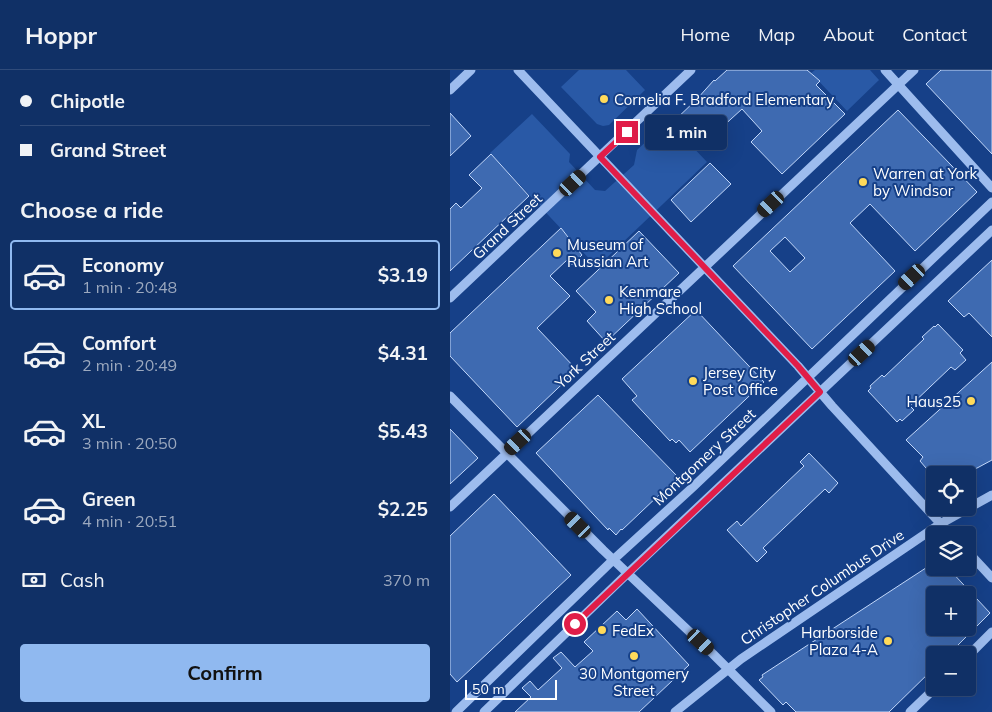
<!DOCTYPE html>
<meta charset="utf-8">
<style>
:root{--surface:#103066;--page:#19386c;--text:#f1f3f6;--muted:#9ca9bf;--line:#304b7a;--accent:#90b9f0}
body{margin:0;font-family:Mulish,sans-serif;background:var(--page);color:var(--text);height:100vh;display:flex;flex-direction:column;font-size:19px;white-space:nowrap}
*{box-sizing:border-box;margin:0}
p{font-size:16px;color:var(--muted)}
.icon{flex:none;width:28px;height:28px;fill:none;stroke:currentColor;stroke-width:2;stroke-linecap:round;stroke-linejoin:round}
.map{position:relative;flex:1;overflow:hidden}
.side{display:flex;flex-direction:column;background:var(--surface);width:450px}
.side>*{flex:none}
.hud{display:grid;align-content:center;height:110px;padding:0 20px;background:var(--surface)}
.controls{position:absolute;left:476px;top:396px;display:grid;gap:10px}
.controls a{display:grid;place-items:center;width:50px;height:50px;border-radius:5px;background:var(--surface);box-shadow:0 5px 20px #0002,0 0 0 1px var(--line);font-size:25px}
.scale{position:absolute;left:15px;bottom:12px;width:92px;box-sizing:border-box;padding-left:5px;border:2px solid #fff;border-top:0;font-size:14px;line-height:18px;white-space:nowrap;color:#fff;-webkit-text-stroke:4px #164088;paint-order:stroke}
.end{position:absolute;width:22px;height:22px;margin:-11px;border:6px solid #e11d48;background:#fff;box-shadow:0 0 0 2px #fff}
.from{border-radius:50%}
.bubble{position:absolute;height:35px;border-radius:5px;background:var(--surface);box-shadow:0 5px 20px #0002,0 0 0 1px var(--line);font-size:16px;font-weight:700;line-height:35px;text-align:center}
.car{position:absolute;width:15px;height:30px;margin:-15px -8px;border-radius:6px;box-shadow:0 0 4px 1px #0007;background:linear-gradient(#222 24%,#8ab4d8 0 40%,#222 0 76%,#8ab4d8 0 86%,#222 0)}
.hud b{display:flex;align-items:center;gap:18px;height:48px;font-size:19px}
.hud b+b{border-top:1px solid var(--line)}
.hud i{width:12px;height:12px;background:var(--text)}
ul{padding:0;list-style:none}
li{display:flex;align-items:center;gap:15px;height:70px;margin:0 10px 8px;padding:0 10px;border:2px solid transparent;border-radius:5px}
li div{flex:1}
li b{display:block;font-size:19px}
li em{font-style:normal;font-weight:700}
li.on{border-color:var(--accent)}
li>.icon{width:45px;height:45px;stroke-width:1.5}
h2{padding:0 20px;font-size:22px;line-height:60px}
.pay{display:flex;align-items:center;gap:12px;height:55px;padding:0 20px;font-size:19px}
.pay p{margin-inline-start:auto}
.button{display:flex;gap:10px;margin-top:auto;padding:10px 20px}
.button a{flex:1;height:58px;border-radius:5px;background:var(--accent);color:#111;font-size:20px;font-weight:700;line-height:58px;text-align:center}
header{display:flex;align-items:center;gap:30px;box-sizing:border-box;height:70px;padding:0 25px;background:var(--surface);border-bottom:1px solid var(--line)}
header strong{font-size:24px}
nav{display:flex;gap:28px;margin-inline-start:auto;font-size:18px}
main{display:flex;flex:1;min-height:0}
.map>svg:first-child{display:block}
</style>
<header>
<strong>Hoppr</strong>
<nav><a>Home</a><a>Map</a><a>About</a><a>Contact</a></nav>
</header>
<main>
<section class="side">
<div class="hud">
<b><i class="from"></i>Chipotle</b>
<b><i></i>Grand Street</b>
</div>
<h2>Choose a ride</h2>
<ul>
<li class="on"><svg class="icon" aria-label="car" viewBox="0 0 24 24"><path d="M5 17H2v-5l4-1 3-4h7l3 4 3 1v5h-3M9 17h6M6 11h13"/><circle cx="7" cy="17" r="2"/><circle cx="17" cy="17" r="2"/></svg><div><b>Economy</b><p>1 min · 20:48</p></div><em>$3.19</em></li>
<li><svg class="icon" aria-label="car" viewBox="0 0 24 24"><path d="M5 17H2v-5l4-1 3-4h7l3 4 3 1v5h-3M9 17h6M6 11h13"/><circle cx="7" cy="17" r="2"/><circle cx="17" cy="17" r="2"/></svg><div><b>Comfort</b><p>2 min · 20:49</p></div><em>$4.31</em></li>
<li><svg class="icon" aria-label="car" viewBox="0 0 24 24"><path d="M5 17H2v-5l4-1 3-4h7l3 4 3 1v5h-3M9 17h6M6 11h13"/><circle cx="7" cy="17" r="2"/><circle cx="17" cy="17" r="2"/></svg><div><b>XL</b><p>3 min · 20:50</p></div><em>$5.43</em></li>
<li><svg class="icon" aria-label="car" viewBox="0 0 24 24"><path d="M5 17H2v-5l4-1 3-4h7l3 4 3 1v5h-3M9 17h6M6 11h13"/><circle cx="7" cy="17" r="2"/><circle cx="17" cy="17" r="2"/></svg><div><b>Green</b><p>4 min · 20:51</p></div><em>$2.25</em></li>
</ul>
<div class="pay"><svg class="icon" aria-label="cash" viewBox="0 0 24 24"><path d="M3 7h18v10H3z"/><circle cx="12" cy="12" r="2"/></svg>Cash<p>370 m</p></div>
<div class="button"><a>Confirm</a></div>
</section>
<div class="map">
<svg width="542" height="642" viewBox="0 0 542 642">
<rect width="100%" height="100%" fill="#164088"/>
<path fill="#2959a6" d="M129,0H176L195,20L159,55L153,56L147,54L111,17Z
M365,0H420L429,10L397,41L361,3Z
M82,44L120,84L119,92L145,120L155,121L184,95L187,80L218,51L257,92L147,197L40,83Z"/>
<path fill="#3e6ab1" stroke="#c3d8fa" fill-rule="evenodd" d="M277,0H357L370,11L366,15L395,44L332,104L301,72L312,61L292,39L248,79L223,52L247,29L264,10L265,11Z
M491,0H542V84L476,14Z
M448,40L527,122L465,181L420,134L400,153L445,201L362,279L283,196ZM335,167L355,188L340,202L320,181Z
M0,43L21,66L0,86Z
M41,84L79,126L0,201V139L6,133L11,138L32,118L19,105Z
M260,93L281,114L241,152L221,130Z
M111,158L132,185L122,195L117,190L100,206L120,226L87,258L127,300L67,357L0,286V263Z
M189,161L229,203L156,272L137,251L146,242L126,221Z
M542,190V267L519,243L514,247L498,231Z
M246,240L314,312L240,382L229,370L226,373L222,369L220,371L182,330L187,326L172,309Z
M488,254L513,280L510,283L516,290L505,300L501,297L460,336L464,340L452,351L450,349L447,352L418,321L421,318L420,316L432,305L434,307L474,269L472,267L484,256L485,257Z
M542,292V390L514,405H482L470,391L473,387L456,370Z
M148,325L228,407L172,460L171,459L166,465L159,458L158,460L86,383Z
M0,359L28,388L0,414Z
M359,383L388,413L379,423L375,419L313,478L317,482L307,492L277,460L287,451L291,456L354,396L350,392Z
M44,424L121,505L7,612L0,604V466Z
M485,492V498H498L540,543L498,585H485V597L439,642H346L336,632L333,635L309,610L313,607L312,605ZM485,525H518V558H485Z
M187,539L239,595L189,642H65L81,627L72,618L80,611L88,620L112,598L103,588L111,582L125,597L143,581L134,572L167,541L176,550Z"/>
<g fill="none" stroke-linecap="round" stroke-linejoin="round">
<path stroke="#9dbcee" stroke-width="9" d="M68,0L348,296L382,336L501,465
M435,0L542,118
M0,20L21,0
M0,228L241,0
M0,326L153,480L263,584L321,642
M0,437L464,0
M518,482L542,508
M518,586L542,562
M6,642L163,490L243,417L542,132
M34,642L178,503L542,160
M225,642L291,589L490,454L542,425
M460,642L485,618"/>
</g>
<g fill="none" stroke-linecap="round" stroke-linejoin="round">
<path stroke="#e11d48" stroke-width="6" d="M125,554L370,322L348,296L150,87L177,62"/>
</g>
<g fill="#ffda5a" stroke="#164088" stroke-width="2">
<circle cx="154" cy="29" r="5"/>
<circle cx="413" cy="112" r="5"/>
<circle cx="107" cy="183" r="5"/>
<circle cx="159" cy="230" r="5"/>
<circle cx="243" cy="311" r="5"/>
<circle cx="521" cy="331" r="5"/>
<circle cx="152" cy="560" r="5"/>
<circle cx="438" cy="571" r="5"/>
<circle cx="184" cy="586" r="5"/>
</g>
<g text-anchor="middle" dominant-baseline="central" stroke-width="4" stroke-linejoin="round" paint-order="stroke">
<g font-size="15" fill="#fff" stroke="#164088" text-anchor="start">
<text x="164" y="29">Cornelia F. Bradford Elementary</text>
<text x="423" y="103">Warren at York<tspan x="423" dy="17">by Windsor</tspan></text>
<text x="117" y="174">Museum of<tspan x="117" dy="17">Russian Art</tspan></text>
<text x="169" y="221">Kenmare<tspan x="169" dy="17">High School</tspan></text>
<text x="253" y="302">Jersey City<tspan x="253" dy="17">Post Office</tspan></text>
<text x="511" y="331" text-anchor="end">Haus25</text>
<text x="162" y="560">FedEx</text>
<text x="428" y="562" text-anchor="end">Harborside<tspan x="428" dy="17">Plaza 4-A</tspan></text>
<text x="184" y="603" text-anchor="middle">30 Montgomery<tspan x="184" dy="17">Street</tspan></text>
</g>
<g font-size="15" fill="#fff" stroke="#164088">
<text transform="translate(57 156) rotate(-43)">Grand Street</text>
<text transform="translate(135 290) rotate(-43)">York Street</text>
<text transform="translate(254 387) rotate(-43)">Montgomery Street</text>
<text transform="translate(372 517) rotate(-34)">Christopher Columbus Drive</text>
</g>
</g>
</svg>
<div class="controls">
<a><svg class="icon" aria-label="locate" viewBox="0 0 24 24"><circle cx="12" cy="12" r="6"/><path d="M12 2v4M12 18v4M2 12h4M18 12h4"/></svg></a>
<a><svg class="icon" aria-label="layers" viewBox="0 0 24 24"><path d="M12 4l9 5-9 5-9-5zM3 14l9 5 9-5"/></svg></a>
<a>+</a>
<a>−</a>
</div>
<div class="scale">50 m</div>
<i class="end from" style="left:125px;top:554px"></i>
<i class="end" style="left:177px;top:62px"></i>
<div class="bubble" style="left:195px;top:45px;width:82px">1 min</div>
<i class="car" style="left:123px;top:113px;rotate:47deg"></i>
<i class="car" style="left:321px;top:134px;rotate:227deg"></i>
<i class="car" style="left:462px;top:207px;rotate:227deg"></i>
<i class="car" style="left:412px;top:283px;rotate:47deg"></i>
<i class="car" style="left:68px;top:372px;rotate:227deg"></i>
<i class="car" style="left:128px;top:455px;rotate:315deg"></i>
<i class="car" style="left:251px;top:572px;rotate:133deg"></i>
</div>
</main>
